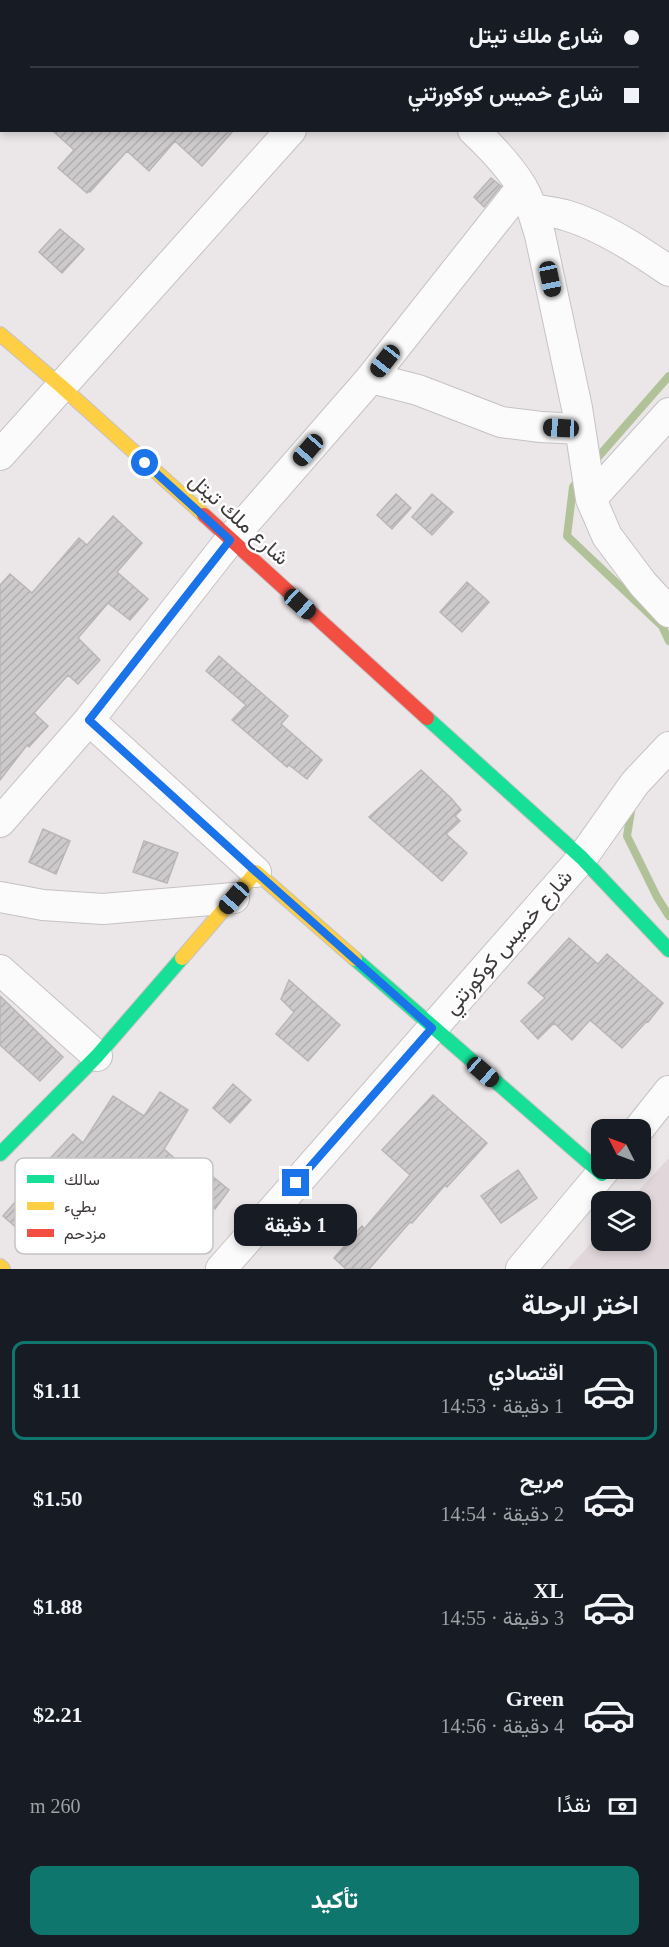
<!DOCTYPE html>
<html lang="ar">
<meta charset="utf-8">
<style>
:root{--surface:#171b24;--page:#242831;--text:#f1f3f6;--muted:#9ea1a6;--line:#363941;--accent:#0f766e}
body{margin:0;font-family:"Times New Roman",Vazirmatn,serif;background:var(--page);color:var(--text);direction:rtl;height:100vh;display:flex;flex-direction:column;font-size:22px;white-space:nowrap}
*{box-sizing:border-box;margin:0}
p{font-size:20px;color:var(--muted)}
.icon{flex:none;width:33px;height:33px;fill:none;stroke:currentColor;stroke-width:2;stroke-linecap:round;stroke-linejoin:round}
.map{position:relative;height:1269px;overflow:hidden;direction:ltr}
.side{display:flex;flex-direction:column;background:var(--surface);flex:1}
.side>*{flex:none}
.banner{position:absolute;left:0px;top:0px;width:669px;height:132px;box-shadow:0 3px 9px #0003;direction:rtl;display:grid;align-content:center;height:132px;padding:0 30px;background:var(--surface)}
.needle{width:39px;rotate:312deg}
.fabs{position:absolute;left:591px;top:1119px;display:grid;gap:12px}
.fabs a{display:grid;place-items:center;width:60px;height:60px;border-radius:12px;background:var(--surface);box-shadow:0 3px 9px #0003;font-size:30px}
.end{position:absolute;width:27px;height:27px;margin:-14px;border:8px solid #1a73e8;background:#fff;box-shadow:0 0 0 3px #fff}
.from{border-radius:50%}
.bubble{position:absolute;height:42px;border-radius:12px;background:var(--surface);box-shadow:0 3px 9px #0003;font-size:20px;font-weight:700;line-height:42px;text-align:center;direction:rtl}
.car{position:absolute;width:18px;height:36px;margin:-18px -9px;border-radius:8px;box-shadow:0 0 4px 2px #0007;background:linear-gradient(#222 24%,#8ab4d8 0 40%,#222 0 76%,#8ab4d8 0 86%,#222 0)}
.banner b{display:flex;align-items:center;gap:21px;height:57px;font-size:22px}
.banner b+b{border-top:2px solid var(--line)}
.banner i{width:15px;height:15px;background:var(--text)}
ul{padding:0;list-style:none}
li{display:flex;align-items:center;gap:18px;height:99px;margin:0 12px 9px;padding:0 18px;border:3px solid transparent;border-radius:12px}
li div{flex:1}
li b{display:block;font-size:22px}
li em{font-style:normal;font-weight:700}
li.active{border-color:var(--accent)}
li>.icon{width:54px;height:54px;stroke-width:1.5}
h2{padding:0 30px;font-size:27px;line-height:72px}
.pay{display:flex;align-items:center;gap:15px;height:66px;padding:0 30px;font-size:22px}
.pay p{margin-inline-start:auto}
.primary-button{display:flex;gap:12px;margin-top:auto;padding:12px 30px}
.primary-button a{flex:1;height:69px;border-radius:12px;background:var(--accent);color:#fff;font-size:24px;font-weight:700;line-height:69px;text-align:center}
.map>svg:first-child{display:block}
</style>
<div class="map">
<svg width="669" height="1269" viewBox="0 0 669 1269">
<defs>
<pattern id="building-hatch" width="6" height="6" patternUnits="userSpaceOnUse" patternTransform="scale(1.5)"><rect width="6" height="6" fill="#cdcacb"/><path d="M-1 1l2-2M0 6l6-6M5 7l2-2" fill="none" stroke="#b1aeaf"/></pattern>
</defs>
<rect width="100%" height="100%" fill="#ebe6e8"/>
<path fill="#e1d6da" d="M669,1158V1269H568L601,1232L602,1240H640V1202L629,1201Z"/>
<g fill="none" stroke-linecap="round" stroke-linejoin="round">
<path stroke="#b2c298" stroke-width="8" d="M592,464L669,376
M580,478L573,487L567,536L662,626L669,641
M632,805L627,836L657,897L669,916"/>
</g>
<path fill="url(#building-hatch)" stroke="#b9b6b7" stroke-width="1.5" d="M52,130H234L202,166L175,141L149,171L127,151L90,192L89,191L87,193L58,168L74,150Z
M491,178L501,186L484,207L474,197Z
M60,229L84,249L62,273L39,252Z
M396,494L411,508L392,529L377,515Z
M432,494L453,512L432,535L412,517Z
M113,516L142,543L117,572L148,599L130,620L108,603L78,638L100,660L78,684L68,675L34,713L48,726L29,747L27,745L0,780V585L10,574L32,593L79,538L87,545Z
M467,582L489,602L462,632L440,612Z
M219,656L288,716L281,724L322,760L307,779L289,765L287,767L232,720L246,705L206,671Z
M421,770L451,798L461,810L455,816L460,821L446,834L467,853L442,881L369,817Z
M43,829L70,841L56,874L29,862Z
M144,841L178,853L167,883L133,872Z
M569,938L598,964L607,954L663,1003L648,1022L647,1021L622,1048L590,1020L572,1040L554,1023L538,1039L521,1021L545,998L528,983Z
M289,980L340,1025L308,1061L276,1034L294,1012L281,999Z
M0,996L63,1057L40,1081L0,1045Z
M233,1084L251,1100L230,1123L213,1108Z
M160,1092L188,1110L164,1149L189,1171L165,1197L136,1171L68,1252L29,1218L19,1230L3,1216L43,1170L41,1168L73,1134L83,1143L113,1096L144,1116Z
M433,1095L487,1143L447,1187L445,1185L412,1223L410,1222L369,1269H346L334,1258L362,1226L364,1229L410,1175L382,1150Z
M518,1170L537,1198L501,1223L481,1196Z
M212,1176L229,1190L215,1209L198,1194Z"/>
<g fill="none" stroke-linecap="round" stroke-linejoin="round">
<defs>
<path id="street" d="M323,0L325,2
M86,2L87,0
M408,2L410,0
M0,99L2,97
M473,130C490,146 510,167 522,187C531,202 535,219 540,235L577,408L591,499L607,536L643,584L669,612
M532,209C543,211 554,212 565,215C602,226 637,249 669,271
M371,378L418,390L501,422L541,427L580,429
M0,455L291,130
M591,499L669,413
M89,720L256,872
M0,822L89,720L230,540L371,378L522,187
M0,897L43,905L103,909L234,898
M0,970L97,1056
M638,1130L669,1091
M221,1269L582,858L635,783L669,747
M521,1269L606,1168"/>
<path id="fast" d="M427,718L582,858L669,950
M355,959L602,1174
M0,1154L97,1056L182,958"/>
<path id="slow" d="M0,334L61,386L204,515
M182,958L256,872L355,959
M0,1266L3,1269"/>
<path id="jam" d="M204,515L427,718"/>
</defs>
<use href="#street" stroke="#c6c2c4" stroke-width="32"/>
<use href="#fast" stroke="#c6c2c4" stroke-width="16"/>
<use href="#slow" stroke="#c6c2c4" stroke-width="16"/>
<use href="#jam" stroke="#c6c2c4" stroke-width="16"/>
<use href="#street" stroke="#fcfbfc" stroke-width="30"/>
<use href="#fast" stroke="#16e098" stroke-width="14"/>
<use href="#slow" stroke="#ffcf43" stroke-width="14"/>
<use href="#jam" stroke="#f24e42" stroke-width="14"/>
</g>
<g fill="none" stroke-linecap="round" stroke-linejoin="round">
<path stroke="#1a73e8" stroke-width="8" d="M145,463L230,540L89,720L256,872L432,1028L296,1183"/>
</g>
<g text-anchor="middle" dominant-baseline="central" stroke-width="5" stroke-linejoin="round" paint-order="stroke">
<g font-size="21" fill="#3e3a3c" stroke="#fff">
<text transform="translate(239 519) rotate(42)">شارع ملك تيتل</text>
<text transform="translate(508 942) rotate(-49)">شارع خميس كوكورتني</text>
</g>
</g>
<rect x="15" y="1158" width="198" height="96" rx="9" fill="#fff" stroke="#c5c4c4" stroke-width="1.5"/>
<rect x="27" y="1175" width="27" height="8" fill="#16e098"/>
<rect x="27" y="1202" width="27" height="8" fill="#ffcf43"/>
<rect x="27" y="1229" width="27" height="8" fill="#f24e42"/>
<g font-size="16" fill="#3e3a3c">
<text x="64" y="1185">سالك</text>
<text x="64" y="1212">بطيء</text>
<text x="64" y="1239">مزدحم</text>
</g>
</svg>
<div class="fabs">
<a><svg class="needle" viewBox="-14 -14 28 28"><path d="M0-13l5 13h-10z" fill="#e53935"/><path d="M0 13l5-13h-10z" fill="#9ea1a6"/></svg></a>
<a><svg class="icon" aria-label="layers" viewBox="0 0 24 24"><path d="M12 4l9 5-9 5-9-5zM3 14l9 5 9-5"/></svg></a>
</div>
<i class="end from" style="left:145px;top:463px"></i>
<i class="end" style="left:296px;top:1183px"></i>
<div class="bubble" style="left:234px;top:1204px;width:123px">1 دقيقة</div>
<i class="car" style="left:550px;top:279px;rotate:168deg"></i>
<i class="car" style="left:385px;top:361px;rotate:218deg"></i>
<i class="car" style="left:561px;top:428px;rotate:273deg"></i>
<i class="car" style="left:308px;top:450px;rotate:221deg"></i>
<i class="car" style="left:300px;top:604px;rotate:132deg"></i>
<i class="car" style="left:234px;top:898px;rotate:221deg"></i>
<i class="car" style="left:483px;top:1072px;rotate:131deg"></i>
<div class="banner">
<b><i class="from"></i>شارع ملك تيتل</b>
<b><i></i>شارع خميس كوكورتني</b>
</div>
</div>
<section class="side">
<h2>اختر الرحلة</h2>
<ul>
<li class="active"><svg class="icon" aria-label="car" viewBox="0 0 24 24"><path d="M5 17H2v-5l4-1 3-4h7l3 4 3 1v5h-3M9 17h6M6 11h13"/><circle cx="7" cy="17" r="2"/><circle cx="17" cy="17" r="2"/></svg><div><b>اقتصادي</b><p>1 دقيقة · 14:53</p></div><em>$1.11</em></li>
<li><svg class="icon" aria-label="car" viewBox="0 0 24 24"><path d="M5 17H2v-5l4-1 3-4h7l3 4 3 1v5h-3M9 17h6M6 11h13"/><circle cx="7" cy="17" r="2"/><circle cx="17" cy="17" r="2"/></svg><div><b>مريح</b><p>2 دقيقة · 14:54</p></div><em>$1.50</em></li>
<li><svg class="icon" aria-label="car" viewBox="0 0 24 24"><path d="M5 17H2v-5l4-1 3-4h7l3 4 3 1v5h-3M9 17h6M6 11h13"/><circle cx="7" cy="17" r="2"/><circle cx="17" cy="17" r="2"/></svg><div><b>XL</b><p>3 دقيقة · 14:55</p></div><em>$1.88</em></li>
<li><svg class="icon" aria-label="car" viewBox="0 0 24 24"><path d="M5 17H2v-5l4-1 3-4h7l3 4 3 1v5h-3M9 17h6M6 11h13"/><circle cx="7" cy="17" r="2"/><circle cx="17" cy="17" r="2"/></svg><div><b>Green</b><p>4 دقيقة · 14:56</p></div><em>$2.21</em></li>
</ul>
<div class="pay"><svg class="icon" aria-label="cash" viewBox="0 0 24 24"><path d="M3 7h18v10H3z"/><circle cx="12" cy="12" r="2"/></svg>نقدًا<p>260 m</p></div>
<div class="primary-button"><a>تأكيد</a></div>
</section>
